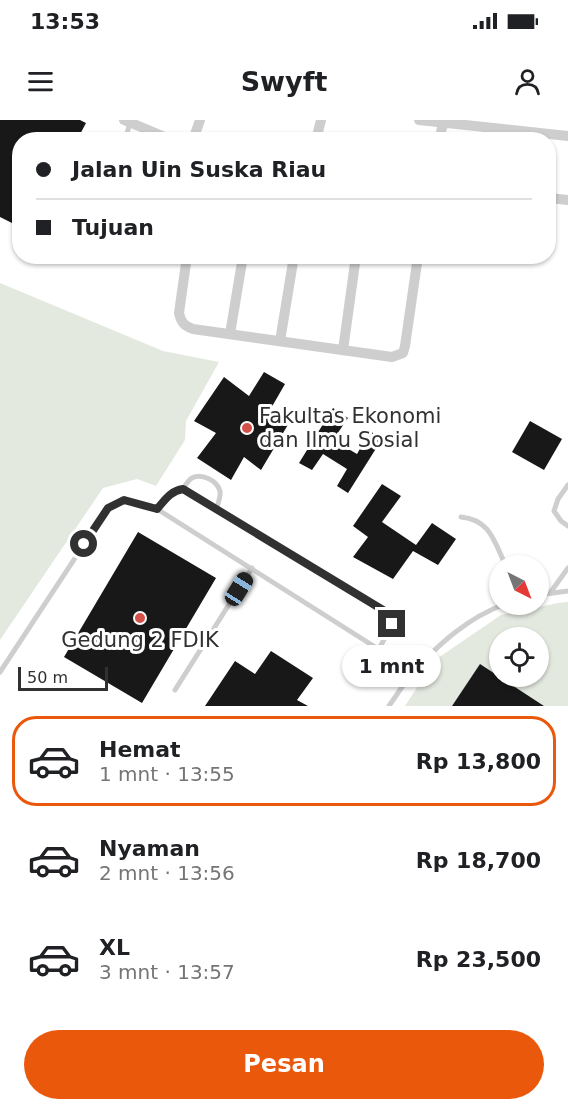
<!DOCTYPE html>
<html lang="id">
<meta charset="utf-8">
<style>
:root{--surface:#fff;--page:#f6f6f6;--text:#202124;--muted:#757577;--line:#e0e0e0;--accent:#ea580c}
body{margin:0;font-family:"DejaVu Sans",sans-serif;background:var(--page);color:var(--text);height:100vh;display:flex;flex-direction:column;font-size:22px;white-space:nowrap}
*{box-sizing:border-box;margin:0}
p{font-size:20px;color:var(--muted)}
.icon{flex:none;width:33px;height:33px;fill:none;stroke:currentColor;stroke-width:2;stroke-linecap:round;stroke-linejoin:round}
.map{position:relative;height:586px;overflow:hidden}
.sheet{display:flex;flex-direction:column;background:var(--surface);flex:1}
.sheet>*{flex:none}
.guide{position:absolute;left:12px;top:12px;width:544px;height:132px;border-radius:24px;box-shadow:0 2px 4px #0004;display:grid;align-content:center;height:132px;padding:0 24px;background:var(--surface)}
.needle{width:39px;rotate:138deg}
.fabs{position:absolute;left:489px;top:435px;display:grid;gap:12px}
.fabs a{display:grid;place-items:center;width:60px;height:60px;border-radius:50%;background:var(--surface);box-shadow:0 2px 4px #0004;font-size:30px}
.scale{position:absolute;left:18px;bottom:15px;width:90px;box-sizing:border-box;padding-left:6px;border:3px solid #313131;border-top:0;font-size:16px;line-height:21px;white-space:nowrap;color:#313131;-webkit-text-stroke:4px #fff;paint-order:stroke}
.end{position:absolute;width:27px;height:27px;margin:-14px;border:8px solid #313131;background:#fff;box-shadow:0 0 0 3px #fff}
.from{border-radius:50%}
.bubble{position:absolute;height:42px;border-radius:21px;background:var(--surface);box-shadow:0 2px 4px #0004;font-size:20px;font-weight:800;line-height:42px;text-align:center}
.car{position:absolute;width:18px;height:36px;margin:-18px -9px;border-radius:8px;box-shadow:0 0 4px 2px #0007;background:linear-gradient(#222 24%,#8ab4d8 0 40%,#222 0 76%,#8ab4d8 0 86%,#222 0)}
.guide b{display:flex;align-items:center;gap:21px;height:57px;font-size:22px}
.guide b+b{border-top:2px solid var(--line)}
.guide i{width:15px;height:15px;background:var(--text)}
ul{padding:10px 0 0;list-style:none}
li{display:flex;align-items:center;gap:18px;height:90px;margin:0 12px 9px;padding:0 12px;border:3px solid transparent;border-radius:24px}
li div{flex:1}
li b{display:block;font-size:22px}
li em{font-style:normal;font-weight:800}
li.current{border-color:var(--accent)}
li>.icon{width:54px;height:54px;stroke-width:1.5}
.cta{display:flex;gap:12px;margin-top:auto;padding:12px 24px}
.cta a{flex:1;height:69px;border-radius:36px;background:var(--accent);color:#fff;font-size:24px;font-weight:800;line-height:69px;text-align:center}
.status{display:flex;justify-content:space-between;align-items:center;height:42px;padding:0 30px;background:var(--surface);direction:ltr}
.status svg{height:16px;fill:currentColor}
header{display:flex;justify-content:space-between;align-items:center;height:78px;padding:0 24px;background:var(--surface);font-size:27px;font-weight:800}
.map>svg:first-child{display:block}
</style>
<div class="status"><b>13:53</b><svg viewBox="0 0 49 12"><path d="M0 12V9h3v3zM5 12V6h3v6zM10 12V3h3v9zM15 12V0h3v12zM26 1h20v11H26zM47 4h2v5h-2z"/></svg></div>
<header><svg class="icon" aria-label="menu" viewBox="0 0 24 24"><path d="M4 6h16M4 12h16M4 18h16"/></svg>Swyft<svg class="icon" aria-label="person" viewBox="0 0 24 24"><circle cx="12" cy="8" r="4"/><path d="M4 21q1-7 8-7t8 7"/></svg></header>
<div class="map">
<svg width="568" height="586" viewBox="0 0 568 586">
<rect width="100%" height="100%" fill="#fff"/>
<path fill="#e3e9df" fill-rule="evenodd" d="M0,163L163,231L219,242L186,301L185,320L156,366L137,359L103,368L0,520Z
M568,482V586H405L435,540L501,495L558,483ZM500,518H538V556H500Z"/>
<path fill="#181818" d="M0,0H80L86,3L77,20H20V107L0,97Z
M264,252L285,264L270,290L289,303L261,350L244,337L231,360L197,338L216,313L194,301L224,257L249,276Z
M333,288L348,298L333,320L357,334L370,311L382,319L348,373L337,366L347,349L323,334L312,350L299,343Z
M530,301L562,319L544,350L512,332Z
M382,364L401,376L382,402L416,425L432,403L456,419L438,445L413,431L393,459L353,437L368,417L353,406Z
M138,412L216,458L142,583L64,537Z
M271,531L313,558L297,580L308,586H205L235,541L255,554Z
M480,544L544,586H452Z"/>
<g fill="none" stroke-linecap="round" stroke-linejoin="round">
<path stroke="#cecece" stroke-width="5" d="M125,20L130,3
M568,365L558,379L554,391L561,401L568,406
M183,369C185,366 188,360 192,358C201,353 217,360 220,371C221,376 218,384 216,390
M157,389C165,380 170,371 183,369L383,490L389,496L392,504L379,529
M461,397C491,400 494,422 506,446
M550,473L568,448
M538,475L568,471
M413,551C441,523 467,498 505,484
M0,552L108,388L124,379L157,389L413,551L389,586
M175,570L252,448"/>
<path stroke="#cecece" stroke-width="10" d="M124,0L172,20
M419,0L568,16
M193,20L200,0
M316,20L321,0
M439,20L444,0
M549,78L568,80
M187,136L179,193C181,202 184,206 193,209L392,237L403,233L405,226L418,136
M230,214L243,136
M280,221L294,136
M343,230L356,136"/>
</g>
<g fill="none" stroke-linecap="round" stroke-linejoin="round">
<path stroke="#313131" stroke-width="8" d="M84,424L108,388L124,380L157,389C165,380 170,371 183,369L383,490L389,496L392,504"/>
</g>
<g fill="#d35149" stroke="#fff" stroke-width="2">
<circle cx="247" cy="308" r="6"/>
<circle cx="140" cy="498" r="6"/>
</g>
<g text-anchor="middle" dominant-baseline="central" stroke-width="6" stroke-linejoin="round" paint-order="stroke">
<g font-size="21" fill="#313131" stroke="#fff" text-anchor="start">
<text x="259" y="296">Fakultas Ekonomi<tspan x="259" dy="24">dan Ilmu Sosial</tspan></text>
<text x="140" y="520" text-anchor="middle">Gedung 2 FDIK</text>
</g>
</g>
</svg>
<div class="fabs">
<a><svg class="needle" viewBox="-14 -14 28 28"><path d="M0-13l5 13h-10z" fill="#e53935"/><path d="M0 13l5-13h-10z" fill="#757577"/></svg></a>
<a><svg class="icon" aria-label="locate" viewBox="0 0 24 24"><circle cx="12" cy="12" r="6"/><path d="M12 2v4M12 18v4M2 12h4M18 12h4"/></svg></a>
</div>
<div class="scale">50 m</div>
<i class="end from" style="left:84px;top:424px"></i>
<i class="end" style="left:392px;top:504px"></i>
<div class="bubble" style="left:342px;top:525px;width:99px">1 mnt</div>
<i class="car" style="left:239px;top:469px;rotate:32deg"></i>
<div class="guide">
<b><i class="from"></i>Jalan Uin Suska Riau</b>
<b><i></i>Tujuan</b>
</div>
</div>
<section class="sheet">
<ul>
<li class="current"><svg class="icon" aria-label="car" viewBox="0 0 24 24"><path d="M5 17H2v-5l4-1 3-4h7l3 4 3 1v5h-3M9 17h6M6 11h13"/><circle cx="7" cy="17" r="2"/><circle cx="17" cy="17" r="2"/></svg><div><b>Hemat</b><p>1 mnt · 13:55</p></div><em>Rp 13,800</em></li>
<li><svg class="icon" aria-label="car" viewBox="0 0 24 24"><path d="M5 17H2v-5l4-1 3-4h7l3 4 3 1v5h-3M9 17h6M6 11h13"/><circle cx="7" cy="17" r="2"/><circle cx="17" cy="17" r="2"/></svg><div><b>Nyaman</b><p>2 mnt · 13:56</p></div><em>Rp 18,700</em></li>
<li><svg class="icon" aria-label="car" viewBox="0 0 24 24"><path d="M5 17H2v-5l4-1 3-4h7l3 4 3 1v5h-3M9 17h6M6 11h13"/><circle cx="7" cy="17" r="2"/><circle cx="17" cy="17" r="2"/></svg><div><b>XL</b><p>3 mnt · 13:57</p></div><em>Rp 23,500</em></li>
</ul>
<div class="cta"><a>Pesan</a></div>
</section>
